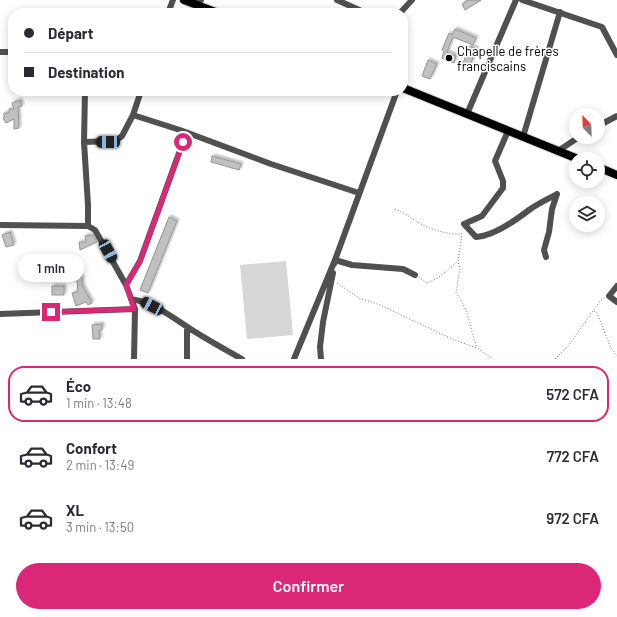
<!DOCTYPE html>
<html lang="fr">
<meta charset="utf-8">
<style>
:root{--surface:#fff;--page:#f2f2f3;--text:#2b2b33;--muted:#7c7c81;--line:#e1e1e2;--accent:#db2777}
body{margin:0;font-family:Barlow,sans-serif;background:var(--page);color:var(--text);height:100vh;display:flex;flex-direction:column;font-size:15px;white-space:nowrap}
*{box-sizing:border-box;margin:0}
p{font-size:13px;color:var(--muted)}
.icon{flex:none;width:22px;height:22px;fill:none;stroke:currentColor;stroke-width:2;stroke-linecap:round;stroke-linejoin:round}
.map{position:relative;height:359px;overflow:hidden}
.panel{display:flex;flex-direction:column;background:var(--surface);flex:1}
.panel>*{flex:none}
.hud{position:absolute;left:8px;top:8px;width:400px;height:88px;border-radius:16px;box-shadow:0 2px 10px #0003;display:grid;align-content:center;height:88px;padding:0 16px;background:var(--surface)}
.needle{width:26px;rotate:337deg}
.buttons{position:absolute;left:569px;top:108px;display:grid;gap:8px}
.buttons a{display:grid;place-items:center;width:36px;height:36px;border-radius:50%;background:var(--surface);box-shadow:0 2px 10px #0003;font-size:20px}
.end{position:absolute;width:18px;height:18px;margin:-9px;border:5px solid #db2777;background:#fff;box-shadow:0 0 0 2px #fff}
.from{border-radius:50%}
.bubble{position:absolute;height:28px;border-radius:14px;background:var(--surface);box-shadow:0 2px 10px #0003;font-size:13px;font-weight:600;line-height:28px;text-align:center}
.car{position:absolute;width:12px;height:24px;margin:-12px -6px;border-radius:5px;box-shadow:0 0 3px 1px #0007;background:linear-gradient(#222 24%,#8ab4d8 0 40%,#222 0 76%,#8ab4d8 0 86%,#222 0)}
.hud b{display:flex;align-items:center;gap:14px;height:38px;font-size:15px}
.hud b+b{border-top:1px solid var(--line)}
.hud i{width:10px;height:10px;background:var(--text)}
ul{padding:7px 0 0;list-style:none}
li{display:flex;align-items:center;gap:12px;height:56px;margin:0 8px 6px;padding:0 8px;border:2px solid transparent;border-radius:16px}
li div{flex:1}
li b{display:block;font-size:15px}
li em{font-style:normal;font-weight:600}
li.on{border-color:var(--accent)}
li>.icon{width:36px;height:36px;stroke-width:1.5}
.action{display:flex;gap:8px;margin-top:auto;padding:8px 16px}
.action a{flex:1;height:46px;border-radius:24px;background:var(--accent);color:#fff;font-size:16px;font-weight:600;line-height:46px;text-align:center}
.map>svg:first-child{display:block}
</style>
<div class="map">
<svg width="617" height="359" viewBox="0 0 617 359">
<defs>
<filter id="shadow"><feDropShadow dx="2" dy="-2" stdDeviation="1" flood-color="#0004"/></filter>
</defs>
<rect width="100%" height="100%" fill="#fff"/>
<path fill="#d7d7d7" d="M286,261L293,335L247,339L240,265Z"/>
<path fill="#c0c0c0" stroke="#949494" filter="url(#shadow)" d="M468,0H481L465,10L462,4Z
M455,29L476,38L473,45L453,37L447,52L456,56L454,63L442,58L444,51L442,50L449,33L452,35Z
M470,46L477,49L470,65L463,63Z
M428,60L437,64L430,79L422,76Z
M20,100L22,106L18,107L19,128L14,129V119L6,123L3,118L4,117V113H9V109H14L12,103Z
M212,156L241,164L239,170L211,162Z
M169,217L177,221L148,293L140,290Z
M10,232L14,245L6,247L2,235Z
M92,235L97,242L80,250L79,242H86L85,236Z
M71,271H80V277H82V285L92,303L88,305L86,302L76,306L72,293L78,292L77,281H70Z
M52,286H64V295H52Z
M102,324V330H99L100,339H93L92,325Z"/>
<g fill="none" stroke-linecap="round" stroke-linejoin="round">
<defs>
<path id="major" d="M184,0L218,13
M403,88L578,159
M598,167L617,175"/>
</defs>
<use href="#major" stroke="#dbdbdb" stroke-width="10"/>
<path stroke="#727272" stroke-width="1" stroke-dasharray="1 2" stroke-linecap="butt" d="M395,209C406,213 414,221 425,226C435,231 452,235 462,234L458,262L460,268L456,293C470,311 469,327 477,348
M419,277L426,283C435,282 450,268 457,262
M337,283L359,298L380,305L452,339L477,348L493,359
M594,311L597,313L611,348L617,356
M555,359L569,345L600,301L605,297"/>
<path stroke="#505050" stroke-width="6" d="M337,0L366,13
M522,0L602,27L617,55
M196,4L201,0
M168,13L173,0
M400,13L412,0
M0,52H13
M85,91L84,142L88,205V226
M467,114L516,0
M133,115L141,91
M598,126L617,116
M180,130L271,164L359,193
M508,131L495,161L503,181V188L482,216L464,224L476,237C493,236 516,220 529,210C537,204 548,199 557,194
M523,137L560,12
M84,142L115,141L122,136L133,115L180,130L183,136V142L140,261L126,285
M558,151L579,137
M0,225L88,226L95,230L126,285L135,309L134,359
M546,257L544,250L549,232L552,209L557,194
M334,264L335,260L352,265L403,269L415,275
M617,286L609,296L617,302
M131,299C154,303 169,315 189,328C206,339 224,349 242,359
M0,314L135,309
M187,359V327
M294,359L335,260L397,91
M321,359L320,347L323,322L333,273"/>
<use href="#major" stroke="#000" stroke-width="8"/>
</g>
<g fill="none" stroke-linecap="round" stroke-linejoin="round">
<path stroke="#db2777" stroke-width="5" d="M51,312L134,309L126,285L140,261L183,142"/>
</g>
<circle fill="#000" stroke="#fff" stroke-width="1.5" cx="449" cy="58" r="4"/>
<g text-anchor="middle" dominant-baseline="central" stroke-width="3" stroke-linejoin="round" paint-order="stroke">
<g font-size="13" fill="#000" stroke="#fff" text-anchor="start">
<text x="457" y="51">Chapelle de frères<tspan x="457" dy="15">franciscains</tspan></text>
</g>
</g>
</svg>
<div class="buttons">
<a><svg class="needle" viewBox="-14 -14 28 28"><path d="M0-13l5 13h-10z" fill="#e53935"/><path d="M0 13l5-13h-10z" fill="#7c7c81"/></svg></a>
<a><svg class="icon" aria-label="locate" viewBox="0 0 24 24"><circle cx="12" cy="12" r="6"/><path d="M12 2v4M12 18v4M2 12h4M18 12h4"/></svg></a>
<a><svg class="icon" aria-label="layers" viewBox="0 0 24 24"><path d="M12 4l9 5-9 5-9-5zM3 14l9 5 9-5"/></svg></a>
</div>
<i class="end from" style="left:183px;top:142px"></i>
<i class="end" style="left:51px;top:312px"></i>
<div class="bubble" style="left:18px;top:254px;width:66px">1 min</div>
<i class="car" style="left:108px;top:142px;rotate:270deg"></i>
<i class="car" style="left:108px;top:251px;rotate:152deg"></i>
<i class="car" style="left:152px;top:306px;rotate:298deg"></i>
<div class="hud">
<b><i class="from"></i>Départ</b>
<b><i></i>Destination</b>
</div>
</div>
<section class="panel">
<ul>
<li class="on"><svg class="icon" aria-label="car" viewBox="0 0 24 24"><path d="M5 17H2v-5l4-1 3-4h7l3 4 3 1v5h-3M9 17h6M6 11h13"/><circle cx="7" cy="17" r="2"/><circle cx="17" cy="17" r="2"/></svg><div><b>Éco</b><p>1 min · 13:48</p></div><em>572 CFA</em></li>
<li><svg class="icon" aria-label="car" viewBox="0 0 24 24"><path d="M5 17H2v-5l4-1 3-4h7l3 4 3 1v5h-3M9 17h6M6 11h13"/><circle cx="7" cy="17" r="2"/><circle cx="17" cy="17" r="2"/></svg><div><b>Confort</b><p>2 min · 13:49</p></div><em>772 CFA</em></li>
<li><svg class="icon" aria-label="car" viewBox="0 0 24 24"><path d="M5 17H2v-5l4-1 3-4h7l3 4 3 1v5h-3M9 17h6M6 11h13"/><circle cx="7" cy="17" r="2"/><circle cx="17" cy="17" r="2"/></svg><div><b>XL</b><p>3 min · 13:50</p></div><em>972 CFA</em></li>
</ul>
<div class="action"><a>Confirmer</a></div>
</section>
